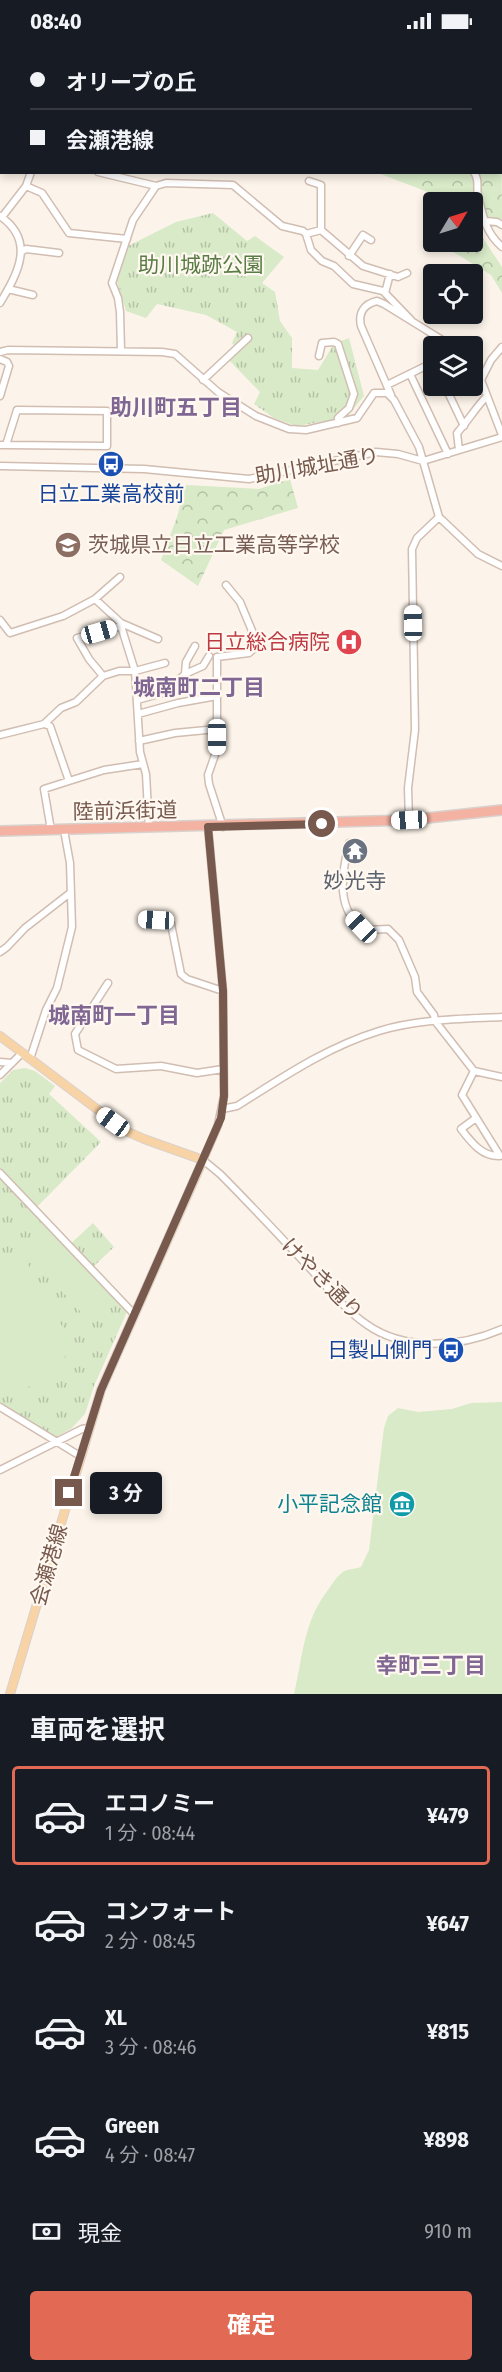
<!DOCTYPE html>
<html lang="ja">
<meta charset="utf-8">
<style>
:root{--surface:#171b24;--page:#20242c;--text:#f1f3f6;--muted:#9ea1a6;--line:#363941;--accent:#e26953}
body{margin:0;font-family:"Fira Sans Condensed","Noto Sans JP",sans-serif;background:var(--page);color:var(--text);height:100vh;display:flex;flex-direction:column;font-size:22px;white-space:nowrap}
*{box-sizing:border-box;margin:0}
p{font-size:20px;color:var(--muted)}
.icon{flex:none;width:33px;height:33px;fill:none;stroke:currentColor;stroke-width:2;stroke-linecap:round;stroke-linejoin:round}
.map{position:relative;height:1652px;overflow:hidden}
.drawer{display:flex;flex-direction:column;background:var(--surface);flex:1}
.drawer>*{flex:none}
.top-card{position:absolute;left:0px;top:0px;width:502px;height:132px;box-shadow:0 3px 9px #0003;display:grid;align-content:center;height:132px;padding:0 30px;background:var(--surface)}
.needle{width:39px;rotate:52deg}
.tools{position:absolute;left:423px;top:150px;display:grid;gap:12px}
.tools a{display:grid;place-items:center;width:60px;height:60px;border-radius:6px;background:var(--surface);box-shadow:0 3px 9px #0003;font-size:30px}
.end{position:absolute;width:27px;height:27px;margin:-14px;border:8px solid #77594d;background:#fff;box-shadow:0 0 0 3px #fff}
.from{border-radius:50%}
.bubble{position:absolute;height:42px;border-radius:6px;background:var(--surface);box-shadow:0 3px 9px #0003;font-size:20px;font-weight:700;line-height:42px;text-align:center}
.car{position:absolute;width:18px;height:36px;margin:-18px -9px;border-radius:8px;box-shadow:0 0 4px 2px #0007;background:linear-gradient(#fff 24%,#345 0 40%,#fff 0 76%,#345 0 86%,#fff 0)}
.top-card b{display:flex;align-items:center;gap:21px;height:57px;font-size:22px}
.top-card b+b{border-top:2px solid var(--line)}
.top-card i{width:15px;height:15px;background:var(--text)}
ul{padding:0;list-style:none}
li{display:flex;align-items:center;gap:18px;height:99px;margin:0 12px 9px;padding:0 18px;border:3px solid transparent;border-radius:6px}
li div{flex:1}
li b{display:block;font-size:22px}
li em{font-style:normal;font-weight:700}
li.current{border-color:var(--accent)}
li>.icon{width:54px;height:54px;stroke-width:1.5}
h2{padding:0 30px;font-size:27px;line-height:72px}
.pay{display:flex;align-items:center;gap:15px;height:66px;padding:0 30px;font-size:22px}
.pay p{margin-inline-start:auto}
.action{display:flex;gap:12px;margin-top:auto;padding:12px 30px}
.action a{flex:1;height:69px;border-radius:6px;background:var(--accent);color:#fff;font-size:24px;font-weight:700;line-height:69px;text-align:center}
.status{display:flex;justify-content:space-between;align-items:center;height:42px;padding:0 30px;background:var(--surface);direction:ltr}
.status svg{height:16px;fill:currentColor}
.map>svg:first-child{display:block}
</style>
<div class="status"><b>08:40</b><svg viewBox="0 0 49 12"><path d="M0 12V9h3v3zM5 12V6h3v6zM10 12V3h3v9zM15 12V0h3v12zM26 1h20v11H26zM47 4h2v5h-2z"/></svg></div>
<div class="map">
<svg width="502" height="1652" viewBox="0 0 502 1652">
<defs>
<pattern id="grass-tufts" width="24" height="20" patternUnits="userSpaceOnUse" patternTransform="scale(1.5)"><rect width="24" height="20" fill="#d8eac8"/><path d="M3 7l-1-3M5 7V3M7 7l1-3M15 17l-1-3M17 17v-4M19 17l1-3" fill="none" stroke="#b4c1a5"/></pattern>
<pattern id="forest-crowns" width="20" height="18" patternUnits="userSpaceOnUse" patternTransform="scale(1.5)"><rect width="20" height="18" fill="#d8eac8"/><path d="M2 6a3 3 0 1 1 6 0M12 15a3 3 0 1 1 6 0" fill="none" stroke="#b4c1a5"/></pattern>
</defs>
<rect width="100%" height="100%" fill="#fcf4ea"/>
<path fill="url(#grass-tufts)" d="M213,171L247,199L255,194L284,215L262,241L275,250L280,279L292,296V326L318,328L334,302L349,296L364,354L346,376L296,384L274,376L254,362L260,350L225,314L235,305L232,301L237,290L206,273L157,262L146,276L126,269L117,239L128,204L176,180Z
M25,1026L35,1029L55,1044L49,1052L101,1100L34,1168L67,1205L93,1181L114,1205L89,1229L127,1270L94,1344L85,1372L72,1386L54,1396L0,1361V1041L13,1028Z"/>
<path fill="url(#forest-crowns)" d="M151,0H401V1L153,2Z
M501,51L502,177L473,178L472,160H440L441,155L378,131L501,130Z
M473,181L502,225V251L491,233L437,200H472Z
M290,437L298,466L224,488L198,544L161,518L177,475L186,443L259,447Z"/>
<path fill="#d8eac8" d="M50,1191L113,1257L90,1280L28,1212Z
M2,1215L25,1217L73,1304C62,1320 40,1344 19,1348C13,1349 6,1347 0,1347Z
M502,1360V1652H294C303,1615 303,1580 328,1548C332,1542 337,1534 343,1530C347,1527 355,1527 361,1525L369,1508L384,1386L388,1374L398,1366L418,1370L452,1367L471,1361Z"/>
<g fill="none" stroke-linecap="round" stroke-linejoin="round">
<defs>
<path id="minor" d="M0,104H2
M98,130L156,144L166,141L233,143L282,184L303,189L306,192L311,208L322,219L334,224L353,242L383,249L411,278
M474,130C480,139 476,144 478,153C483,174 485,190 502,205
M26,144L42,151L69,191L127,197
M0,174C36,199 18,231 0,261
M2,175L26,144L31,130
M486,179L497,180L502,183
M321,188L363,224L398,235L407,231
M306,192L321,188V143L309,139
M21,210L26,207L59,211
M349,214L363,193L371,198
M8,247L33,253
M385,251L390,232
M121,309L120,270L118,256L112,241L133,178L156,144
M0,310L8,308L162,310L175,312L218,350L256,374L289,387L306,388L357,376L374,351H387L394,358L419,405L439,475L478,512L502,524
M319,314L322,301L334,300L338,302L354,352L349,366L338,376V381
M0,317L7,320L9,324L0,354
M472,327L481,338L502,393
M410,332L448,412
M203,338L248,296
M481,338L491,318L502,305
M387,343L434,320
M445,344L464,384
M391,353L361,284C358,271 364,262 377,259L384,262L452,304
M0,403H6L107,404V369L17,368L6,403
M459,408L457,391C468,379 476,365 487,354
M423,419L502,395
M0,424L144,427L249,437L376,410L398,412L423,419
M95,557L121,581L158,597
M0,578L10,591L63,574L95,557L120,535
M121,584L135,629H119L103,634L89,617L77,596L121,584L125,583
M185,632L186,620L195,604
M137,658L166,650L185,632L203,624L209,614
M138,672L178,661L217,654
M44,682L61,666L76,660L103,634
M0,693L44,682L50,684L69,739L44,747L51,788
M139,699L175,691L217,687
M69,739L104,728L143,722
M409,778L408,746L415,688L412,507L417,496L439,475
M208,785L223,949L224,1054L218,1083L203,1118L220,1132C249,1161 277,1191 305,1221C325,1242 343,1266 366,1282C405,1310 461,1305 502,1287
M223,785L209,742L208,733L217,707V615L249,611L258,603L240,560L226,543
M149,786L146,732L140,710L135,629L165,621
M349,801C342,830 334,871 367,888L388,887L399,898L415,935L417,950L434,973L435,979L474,1029L502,1035
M144,877L168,878L171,882L181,932L187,937L223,949
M0,910L7,905L25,886L70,851
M108,941L75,992L78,1008L116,1027L161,1024L197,1031L223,1027
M30,1017L46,968L57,946L72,885L70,821L64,788
M0,1020L12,1021
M474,1029L462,1053L500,1114C482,1115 471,1100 461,1087L476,1076
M0,1033L22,1011
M222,1067L237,1064C283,1035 327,1005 379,989C419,977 461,977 502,975
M0,1131L134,1272
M0,1365L80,1414
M0,1428L82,1387L88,1386"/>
<path id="major" d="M0,994L126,1089L144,1097L203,1118L101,1348L10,1652"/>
<path id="highway" d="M0,789L409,778L502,768"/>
</defs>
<use href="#minor" stroke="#d1bdb1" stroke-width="9"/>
<use href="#major" stroke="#d9d1cd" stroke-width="10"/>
<use href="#highway" stroke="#d9d1cd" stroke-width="12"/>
<use href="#minor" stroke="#fff" stroke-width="6"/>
<use href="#major" stroke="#f8d3a5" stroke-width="8"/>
<use href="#highway" stroke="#f4b2a3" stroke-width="9"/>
</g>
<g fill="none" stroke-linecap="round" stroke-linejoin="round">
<path stroke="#77594d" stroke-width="8" d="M69,1451L101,1348L221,1076L224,1054L223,949L208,785L322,782"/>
</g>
<defs>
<symbol id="bus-disc" viewBox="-11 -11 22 22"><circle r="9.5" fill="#1a4fb4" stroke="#fff8f0"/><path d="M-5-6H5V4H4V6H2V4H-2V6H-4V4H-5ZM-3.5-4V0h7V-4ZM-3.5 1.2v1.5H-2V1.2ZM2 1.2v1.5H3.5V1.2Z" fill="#fff"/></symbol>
<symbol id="school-disc" viewBox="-11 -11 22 22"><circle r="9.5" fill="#8d6e63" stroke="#fff8f0"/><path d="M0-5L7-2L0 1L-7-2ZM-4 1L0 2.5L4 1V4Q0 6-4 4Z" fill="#fff"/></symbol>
<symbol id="hospital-disc" viewBox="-11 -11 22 22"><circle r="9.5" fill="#e0444e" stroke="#fff8f0"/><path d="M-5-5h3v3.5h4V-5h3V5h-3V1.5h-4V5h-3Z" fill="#fff"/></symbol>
<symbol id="temple-disc" viewBox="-11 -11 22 22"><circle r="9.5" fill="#6b7280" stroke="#fff8f0"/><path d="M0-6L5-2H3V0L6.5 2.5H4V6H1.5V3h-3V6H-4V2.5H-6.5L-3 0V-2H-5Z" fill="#fff"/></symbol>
<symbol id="museum-disc" viewBox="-11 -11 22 22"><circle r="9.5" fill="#0f9aa8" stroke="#fff8f0"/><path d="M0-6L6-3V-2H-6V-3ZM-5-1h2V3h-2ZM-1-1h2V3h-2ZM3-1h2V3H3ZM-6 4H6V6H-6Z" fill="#fff"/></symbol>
</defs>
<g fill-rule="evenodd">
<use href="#bus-disc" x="96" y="407" width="30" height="30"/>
<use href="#school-disc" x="53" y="488" width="30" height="30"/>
<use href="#hospital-disc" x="334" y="585" width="30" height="30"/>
<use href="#temple-disc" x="340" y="794" width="30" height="30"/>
<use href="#bus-disc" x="436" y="1293" width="30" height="30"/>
<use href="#museum-disc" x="387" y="1447" width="30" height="30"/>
</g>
<g text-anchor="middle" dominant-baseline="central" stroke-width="4.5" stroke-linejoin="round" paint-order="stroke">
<g font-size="21" fill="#597c45" stroke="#fff8f0">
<text x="201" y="223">助川城跡公園</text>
</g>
<g font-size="21" fill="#77594d" stroke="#fff8f0">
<text transform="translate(317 424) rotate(-10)">助川城址通り</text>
<text transform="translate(125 769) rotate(-1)">陸前浜街道</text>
<text transform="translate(322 1237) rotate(45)">けやき通り</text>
<text transform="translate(49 1523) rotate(-74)">会瀬港線</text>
</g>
<g font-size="21" fill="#164399" stroke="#fff8f0">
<text x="111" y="452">日立工業高校前</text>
<text x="432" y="1308" text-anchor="end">日製山側門</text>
</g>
<g font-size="21" fill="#785e54" stroke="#fff8f0" text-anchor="start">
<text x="88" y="503">茨城県立日立工業高等学校</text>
</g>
<g font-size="21" fill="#be3a42" stroke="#fff8f0" text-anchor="end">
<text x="330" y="600">日立総合病院</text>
</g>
<g font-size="21" fill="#5b616d" stroke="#fff8f0">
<text x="355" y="839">妙光寺</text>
</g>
<g font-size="21" fill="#0d838f" stroke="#fff8f0" text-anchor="end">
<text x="382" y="1462">小平記念館</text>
</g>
<g font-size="22" font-weight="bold" fill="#806692" stroke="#fff8f0">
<text x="176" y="365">助川町五丁目</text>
<text x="199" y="645">城南町二丁目</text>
<text x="114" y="973">城南町一丁目</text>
<text x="431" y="1623">幸町三丁目</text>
</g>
</g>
</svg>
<div class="tools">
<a><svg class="needle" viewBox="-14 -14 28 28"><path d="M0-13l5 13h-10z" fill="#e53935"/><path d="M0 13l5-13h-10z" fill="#9ea1a6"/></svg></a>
<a><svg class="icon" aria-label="locate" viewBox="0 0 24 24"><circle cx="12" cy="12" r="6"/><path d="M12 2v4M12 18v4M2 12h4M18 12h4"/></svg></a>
<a><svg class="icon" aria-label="layers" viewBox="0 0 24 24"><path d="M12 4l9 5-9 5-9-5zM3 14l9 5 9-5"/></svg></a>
</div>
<i class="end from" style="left:322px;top:782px"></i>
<i class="end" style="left:69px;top:1451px"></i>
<div class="bubble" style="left:90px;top:1430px;width:72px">3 分</div>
<i class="car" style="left:413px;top:581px;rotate:359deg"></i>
<i class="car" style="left:99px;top:590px;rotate:74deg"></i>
<i class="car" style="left:217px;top:695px;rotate:180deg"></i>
<i class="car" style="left:409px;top:778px;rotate:267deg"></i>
<i class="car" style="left:156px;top:878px;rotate:273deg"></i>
<i class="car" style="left:361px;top:885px;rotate:316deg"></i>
<i class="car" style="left:113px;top:1080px;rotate:306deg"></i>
<div class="top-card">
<b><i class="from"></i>オリーブの丘</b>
<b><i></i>会瀬港線</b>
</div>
</div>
<section class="drawer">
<h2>車両を選択</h2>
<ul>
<li class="current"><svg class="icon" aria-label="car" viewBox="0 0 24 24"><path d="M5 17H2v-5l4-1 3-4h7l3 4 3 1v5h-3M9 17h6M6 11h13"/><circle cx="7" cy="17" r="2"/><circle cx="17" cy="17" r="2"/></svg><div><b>エコノミー</b><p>1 分 · 08:44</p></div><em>¥479</em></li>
<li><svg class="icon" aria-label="car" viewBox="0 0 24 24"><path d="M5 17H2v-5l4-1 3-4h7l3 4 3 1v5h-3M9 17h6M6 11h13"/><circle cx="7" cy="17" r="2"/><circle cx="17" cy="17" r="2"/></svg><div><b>コンフォート</b><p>2 分 · 08:45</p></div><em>¥647</em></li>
<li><svg class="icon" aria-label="car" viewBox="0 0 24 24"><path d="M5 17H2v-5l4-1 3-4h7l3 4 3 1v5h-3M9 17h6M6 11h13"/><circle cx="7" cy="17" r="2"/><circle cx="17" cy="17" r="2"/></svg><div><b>XL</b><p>3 分 · 08:46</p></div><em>¥815</em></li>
<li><svg class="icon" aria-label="car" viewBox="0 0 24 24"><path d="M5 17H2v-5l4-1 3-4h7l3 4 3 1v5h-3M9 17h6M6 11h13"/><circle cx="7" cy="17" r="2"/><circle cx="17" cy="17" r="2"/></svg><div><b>Green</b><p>4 分 · 08:47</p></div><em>¥898</em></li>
</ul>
<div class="pay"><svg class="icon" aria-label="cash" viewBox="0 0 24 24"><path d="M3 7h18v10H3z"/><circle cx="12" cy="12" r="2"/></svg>現金<p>910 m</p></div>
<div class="action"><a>確定</a></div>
</section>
